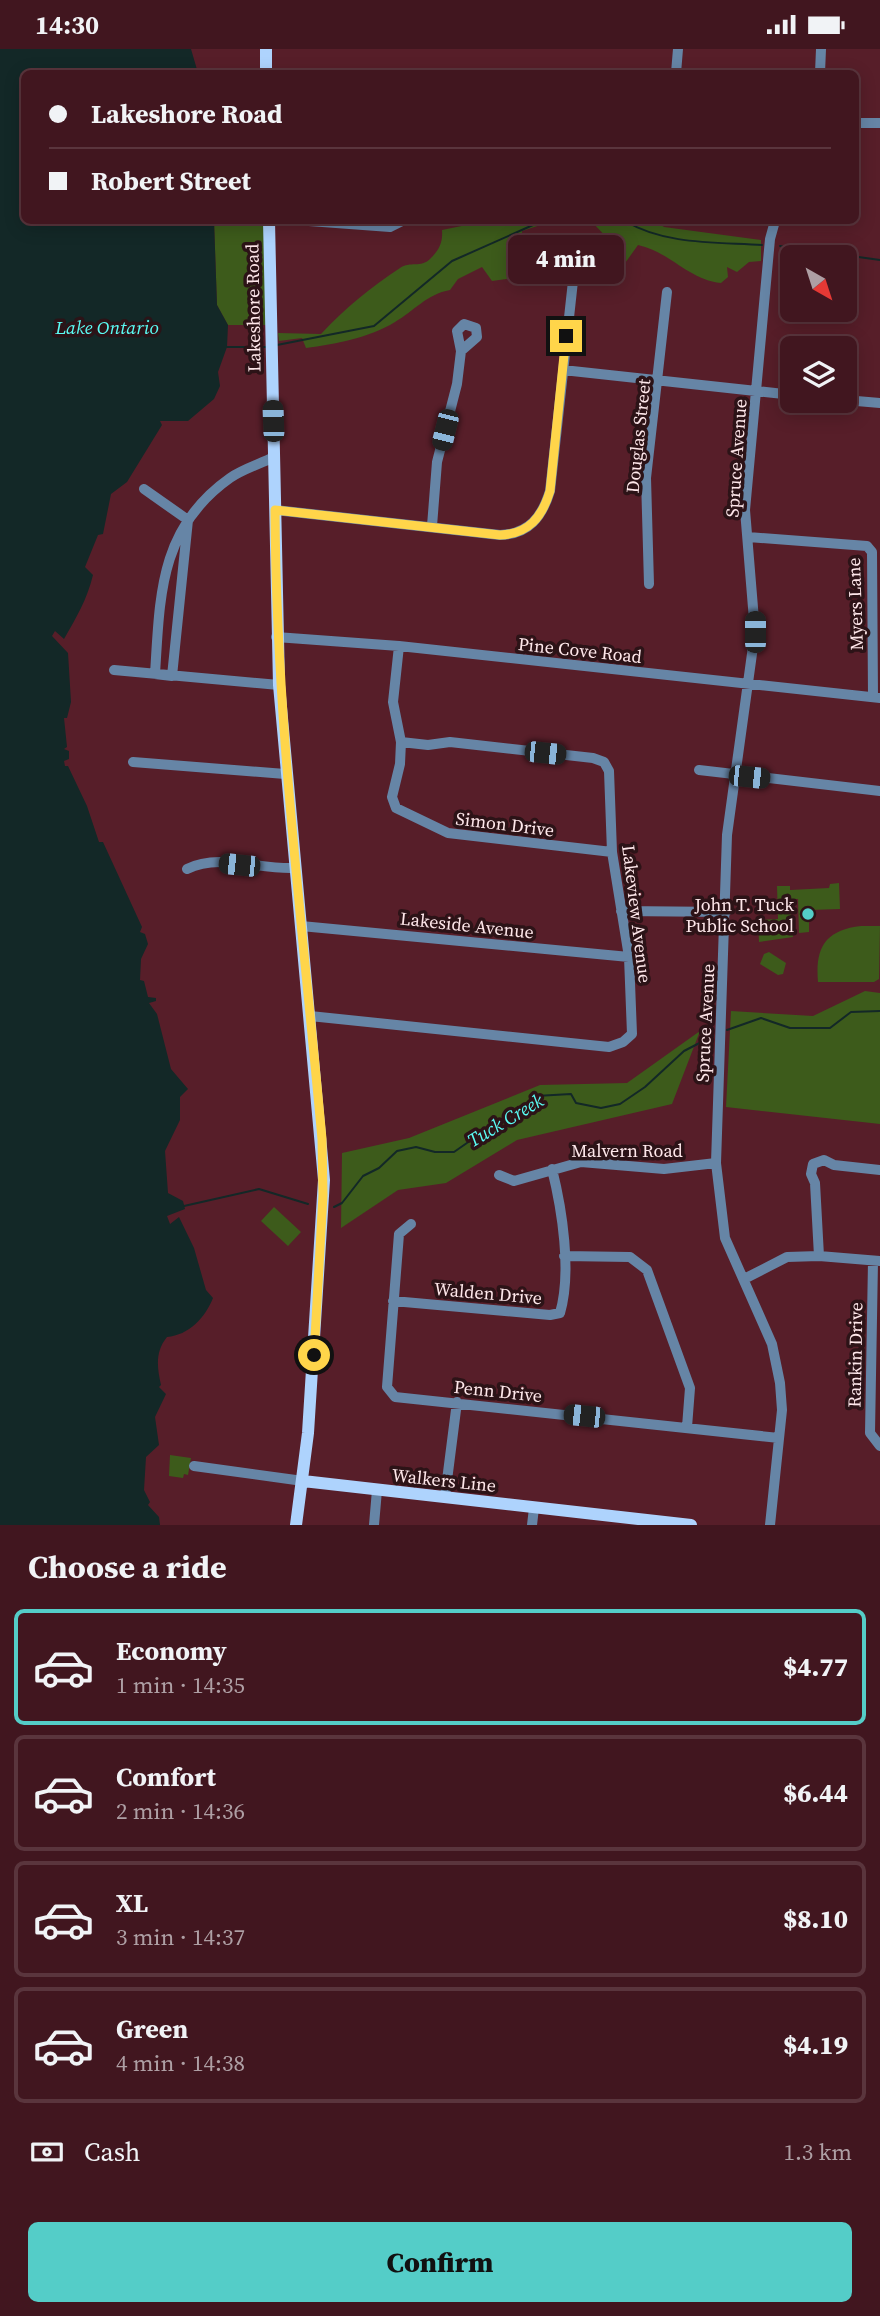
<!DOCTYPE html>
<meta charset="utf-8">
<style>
:root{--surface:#41161f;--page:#4c232c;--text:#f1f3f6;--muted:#ae9fa4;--line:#5a353d;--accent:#54cdc8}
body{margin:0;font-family:"Source Serif 4",serif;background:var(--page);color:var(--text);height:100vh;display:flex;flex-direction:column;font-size:26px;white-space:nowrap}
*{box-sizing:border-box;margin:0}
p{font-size:23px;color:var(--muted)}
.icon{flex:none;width:38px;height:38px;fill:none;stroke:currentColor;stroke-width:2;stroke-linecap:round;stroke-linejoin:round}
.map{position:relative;height:1476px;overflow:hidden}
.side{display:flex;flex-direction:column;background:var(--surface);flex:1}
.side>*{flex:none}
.top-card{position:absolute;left:21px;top:21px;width:838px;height:154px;border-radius:10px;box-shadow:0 4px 18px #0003,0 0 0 2px var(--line);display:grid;align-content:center;height:154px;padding:0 28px;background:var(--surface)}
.needle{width:46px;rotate:141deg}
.controls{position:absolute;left:780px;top:196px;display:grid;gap:14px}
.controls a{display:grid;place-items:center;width:77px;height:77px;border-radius:10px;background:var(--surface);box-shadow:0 4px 18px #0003,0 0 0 2px var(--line);font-size:35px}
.end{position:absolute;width:32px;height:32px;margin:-16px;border:9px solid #ffd54a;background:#111;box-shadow:0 0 0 4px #111}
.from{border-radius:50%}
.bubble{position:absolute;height:49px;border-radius:10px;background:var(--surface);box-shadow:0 4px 18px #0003,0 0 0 2px var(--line);font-size:23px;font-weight:800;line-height:49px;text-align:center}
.car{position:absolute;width:21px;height:42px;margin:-21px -10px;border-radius:9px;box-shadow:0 0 5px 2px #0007;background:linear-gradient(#222 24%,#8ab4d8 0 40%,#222 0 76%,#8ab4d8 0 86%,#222 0)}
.top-card b{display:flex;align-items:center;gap:24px;height:66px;font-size:26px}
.top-card b+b{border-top:2px solid var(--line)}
.top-card i{width:18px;height:18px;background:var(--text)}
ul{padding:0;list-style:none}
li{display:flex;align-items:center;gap:21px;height:116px;margin:0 14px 10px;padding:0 14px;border:4px solid var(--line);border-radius:10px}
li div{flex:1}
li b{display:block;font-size:26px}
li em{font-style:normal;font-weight:800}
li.selected{border-color:var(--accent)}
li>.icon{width:63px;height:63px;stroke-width:1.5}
h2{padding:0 28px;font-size:32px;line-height:84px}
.pay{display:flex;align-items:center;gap:18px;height:77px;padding:0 28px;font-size:26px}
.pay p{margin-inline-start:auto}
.cta{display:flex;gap:14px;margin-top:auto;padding:14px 28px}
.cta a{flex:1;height:80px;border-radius:10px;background:var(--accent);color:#111;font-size:28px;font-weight:800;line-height:80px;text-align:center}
.status{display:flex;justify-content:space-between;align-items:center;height:49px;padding:0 35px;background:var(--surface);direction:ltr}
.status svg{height:19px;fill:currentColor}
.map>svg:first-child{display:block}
</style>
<div class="status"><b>14:30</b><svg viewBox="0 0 49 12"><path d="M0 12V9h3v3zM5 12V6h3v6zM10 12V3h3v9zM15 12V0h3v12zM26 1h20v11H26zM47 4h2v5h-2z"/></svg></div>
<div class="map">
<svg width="880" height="1476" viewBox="0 0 880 1476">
<rect width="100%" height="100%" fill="#571e29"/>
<path fill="#3d5b1b" d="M214,172H264L266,276H228L217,256Z
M486,172H553L522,182L521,228L492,232L482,218L458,230L450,241C427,245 414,262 395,273C369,289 335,295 306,299L302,289L279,292L278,284L321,285C345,259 371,238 400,219C410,212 421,219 430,210C439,201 443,194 442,181Z
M591,172H656L664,178L761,191V212L749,213L737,223L727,218L728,228L721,234C689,231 670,203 638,196L623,217L610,208L612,194Z
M839,834L840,860L809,861V883L799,884L798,850H789L793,888L759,893L758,871L778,870L777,837H790V841L829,839L830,835Z
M861,877H880L879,930L874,933H818C815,899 825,881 861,877Z
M769,903L786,914L783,925L778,926L760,915L764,905Z
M865,942L880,944V1075L726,1058L731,962L813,967Z
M700,982L672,1055L517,1091L446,1134L398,1141L341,1179L342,1104L409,1089L540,1036L627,1034Z
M274,1158L301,1183L288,1197L261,1172Z
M170,1406L191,1409L188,1426L184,1425L183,1429L169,1427Z"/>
<path fill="#132827" d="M0,0H191L198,24H24V172H214L217,256L228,276L227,298L218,323L220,337L214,350L188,372H160L162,376L127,433L111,445L103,485L98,486L85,518L93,526C87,551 76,569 64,590L55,582L52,587L68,604L71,653L67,669H64L67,698L64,700L69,702V710L64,712L65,717H68L87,757L99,793H103L142,878L140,883L145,885L148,895L141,910L140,931L144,932L148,948L156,949V952L149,954L157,965L171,1020L188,1040L180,1048V1071L165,1102L168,1144L183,1152L185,1160L167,1167L170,1175L179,1168L194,1199L206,1241L213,1249C205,1269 189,1286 167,1288C155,1303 157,1318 161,1336L159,1338L166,1345L155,1368L159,1396L146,1408L144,1441L150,1453L148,1456L159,1468L160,1476H0Z"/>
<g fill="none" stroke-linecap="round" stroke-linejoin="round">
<path stroke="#132827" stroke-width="2" d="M625,172C665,196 716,193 762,196
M780,197L880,211
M277,296L374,277L452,212L542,172
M227,298H268
M727,981L761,969L790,979H830L851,963L880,962
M184,1157L259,1140L308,1155
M334,1158L342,1154L363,1127L379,1119L397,1102L416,1098L435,1103H454L487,1080L522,1064L536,1047L571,1045L576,1054L601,1059L620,1055L645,1038L684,1002L713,987"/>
<path stroke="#6685a6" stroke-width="10" d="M676,24L678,0
M820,24L821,0
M856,74H880
M309,172L390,178L402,172
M563,321L793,346
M845,351L880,354
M144,440L188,471
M275,461L500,486C529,485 542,468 550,442L573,232L572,210
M188,471L172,627L155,625C160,547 159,479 230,429C243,420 260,415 274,408
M432,477L437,413L457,335L461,302L457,282L464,275L476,279L477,288L461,302
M748,488L867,497L872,503L873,648
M649,535L646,429L667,243
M276,588L399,597L880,649
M399,597L393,653L401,693L400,715L392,748L396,759L448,784L612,803
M114,621L279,636
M133,713L285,725
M699,721L880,742
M187,820C219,804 260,821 295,819
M621,862L726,863
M301,877L629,908
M310,967L609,998L623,993L632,985L629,908L612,803L609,722L604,713L593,709L450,693L428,696L401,693
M499,1126L514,1132L581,1113L664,1120L716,1114
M411,1175L399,1185L387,1338L395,1348L779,1389
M564,1207L630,1208L647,1221L690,1339L687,1378
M819,1207L815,1134L811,1125L813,1115L824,1111L834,1116L880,1121
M873,1212L870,1384L880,1397
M744,1230L787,1208L819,1207L880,1212
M393,1252L550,1266L560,1264C572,1223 562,1160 552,1120
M194,1417L303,1432
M445,1447L457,1353
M374,1476L377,1441
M532,1476L534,1459
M770,1476L782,1361L780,1334L772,1295L725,1189L716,1114L727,786L755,583L745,461L770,190L775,172"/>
<path stroke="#aed3fd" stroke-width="12" d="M266,0V24
M269,172L279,636L324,1131L308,1384L296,1476
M303,1432L691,1476"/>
</g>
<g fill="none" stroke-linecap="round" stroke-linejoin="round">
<path stroke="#ffd54a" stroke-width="9" d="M314,1306L323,1146L322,1090C303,880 276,672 275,461L500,486C529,485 542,468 550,442L566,287"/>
</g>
<circle fill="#54cdc8" stroke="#2c1317" stroke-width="2.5" cx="808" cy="865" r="7"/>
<g text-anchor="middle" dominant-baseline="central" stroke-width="7" stroke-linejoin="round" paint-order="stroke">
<g font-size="18" fill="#fee7ea" stroke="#2c1317">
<text transform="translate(253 259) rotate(-91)">Lakeshore Road</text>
<text transform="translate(638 387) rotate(-84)">Douglas Street</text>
<text transform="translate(736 409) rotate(-86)">Spruce Avenue</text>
<text transform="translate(855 555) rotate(-92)">Myers Lane</text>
<text transform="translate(580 601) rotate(6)">Pine Cove Road</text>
<text transform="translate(505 775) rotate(7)">Simon Drive</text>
<text transform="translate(637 865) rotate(83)">Lakeview Avenue</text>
<text transform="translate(467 876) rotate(6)">Lakeside Avenue</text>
<text transform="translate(705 974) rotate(-87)">Spruce Avenue</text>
<text x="627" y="1101">Malvern Road</text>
<text transform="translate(488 1244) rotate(5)">Walden Drive</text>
<text transform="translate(855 1306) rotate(-89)">Rankin Drive</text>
<text transform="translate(498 1342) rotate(6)">Penn Drive</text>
<text transform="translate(444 1431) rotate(6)">Walkers Line</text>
</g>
<g font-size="18" fill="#fee7ea" stroke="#2c1317" text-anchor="end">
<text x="794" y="855">John T. Tuck<tspan x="794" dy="21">Public School</tspan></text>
</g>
<g font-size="19" font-style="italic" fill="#5afdf5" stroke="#2c1317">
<text x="107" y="278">Lake Ontario</text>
<text transform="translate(505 1071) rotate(-31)">Tuck Creek</text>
</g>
</g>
</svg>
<div class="controls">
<a><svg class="needle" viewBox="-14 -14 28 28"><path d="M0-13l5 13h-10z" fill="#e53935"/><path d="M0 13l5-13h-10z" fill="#ae9fa4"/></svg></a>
<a><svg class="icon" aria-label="layers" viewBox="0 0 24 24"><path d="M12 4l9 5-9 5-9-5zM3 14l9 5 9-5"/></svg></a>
</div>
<i class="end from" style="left:314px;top:1306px"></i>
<i class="end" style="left:566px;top:287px"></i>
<div class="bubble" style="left:508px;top:186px;width:116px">4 min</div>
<i class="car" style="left:273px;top:372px;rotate:358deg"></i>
<i class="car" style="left:445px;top:381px;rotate:194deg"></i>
<i class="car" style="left:755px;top:583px;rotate:0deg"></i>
<i class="car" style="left:545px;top:704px;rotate:96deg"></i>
<i class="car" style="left:749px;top:728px;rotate:96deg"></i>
<i class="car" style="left:239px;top:816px;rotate:276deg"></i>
<i class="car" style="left:584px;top:1367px;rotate:276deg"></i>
<div class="top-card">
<b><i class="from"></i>Lakeshore Road</b>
<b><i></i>Robert Street</b>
</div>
</div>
<section class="side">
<h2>Choose a ride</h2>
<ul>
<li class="selected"><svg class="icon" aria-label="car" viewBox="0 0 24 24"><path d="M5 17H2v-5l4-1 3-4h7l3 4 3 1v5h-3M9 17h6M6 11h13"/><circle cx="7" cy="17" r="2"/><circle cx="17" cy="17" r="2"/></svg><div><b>Economy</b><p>1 min · 14:35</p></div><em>$4.77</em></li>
<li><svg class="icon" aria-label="car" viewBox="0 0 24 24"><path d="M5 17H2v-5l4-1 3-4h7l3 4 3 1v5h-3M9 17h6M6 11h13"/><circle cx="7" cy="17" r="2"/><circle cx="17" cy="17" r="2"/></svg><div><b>Comfort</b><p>2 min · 14:36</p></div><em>$6.44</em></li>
<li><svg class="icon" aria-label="car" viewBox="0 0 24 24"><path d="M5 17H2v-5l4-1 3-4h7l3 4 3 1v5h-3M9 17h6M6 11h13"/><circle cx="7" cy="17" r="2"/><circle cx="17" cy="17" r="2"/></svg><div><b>XL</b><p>3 min · 14:37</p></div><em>$8.10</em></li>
<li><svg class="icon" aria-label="car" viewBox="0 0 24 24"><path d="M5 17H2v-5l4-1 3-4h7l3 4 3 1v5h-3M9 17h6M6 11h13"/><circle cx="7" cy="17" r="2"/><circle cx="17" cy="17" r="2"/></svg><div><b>Green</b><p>4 min · 14:38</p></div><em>$4.19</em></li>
</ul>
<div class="pay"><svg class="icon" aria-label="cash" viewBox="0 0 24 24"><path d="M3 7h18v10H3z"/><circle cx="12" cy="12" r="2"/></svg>Cash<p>1.3 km</p></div>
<div class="cta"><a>Confirm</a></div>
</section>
